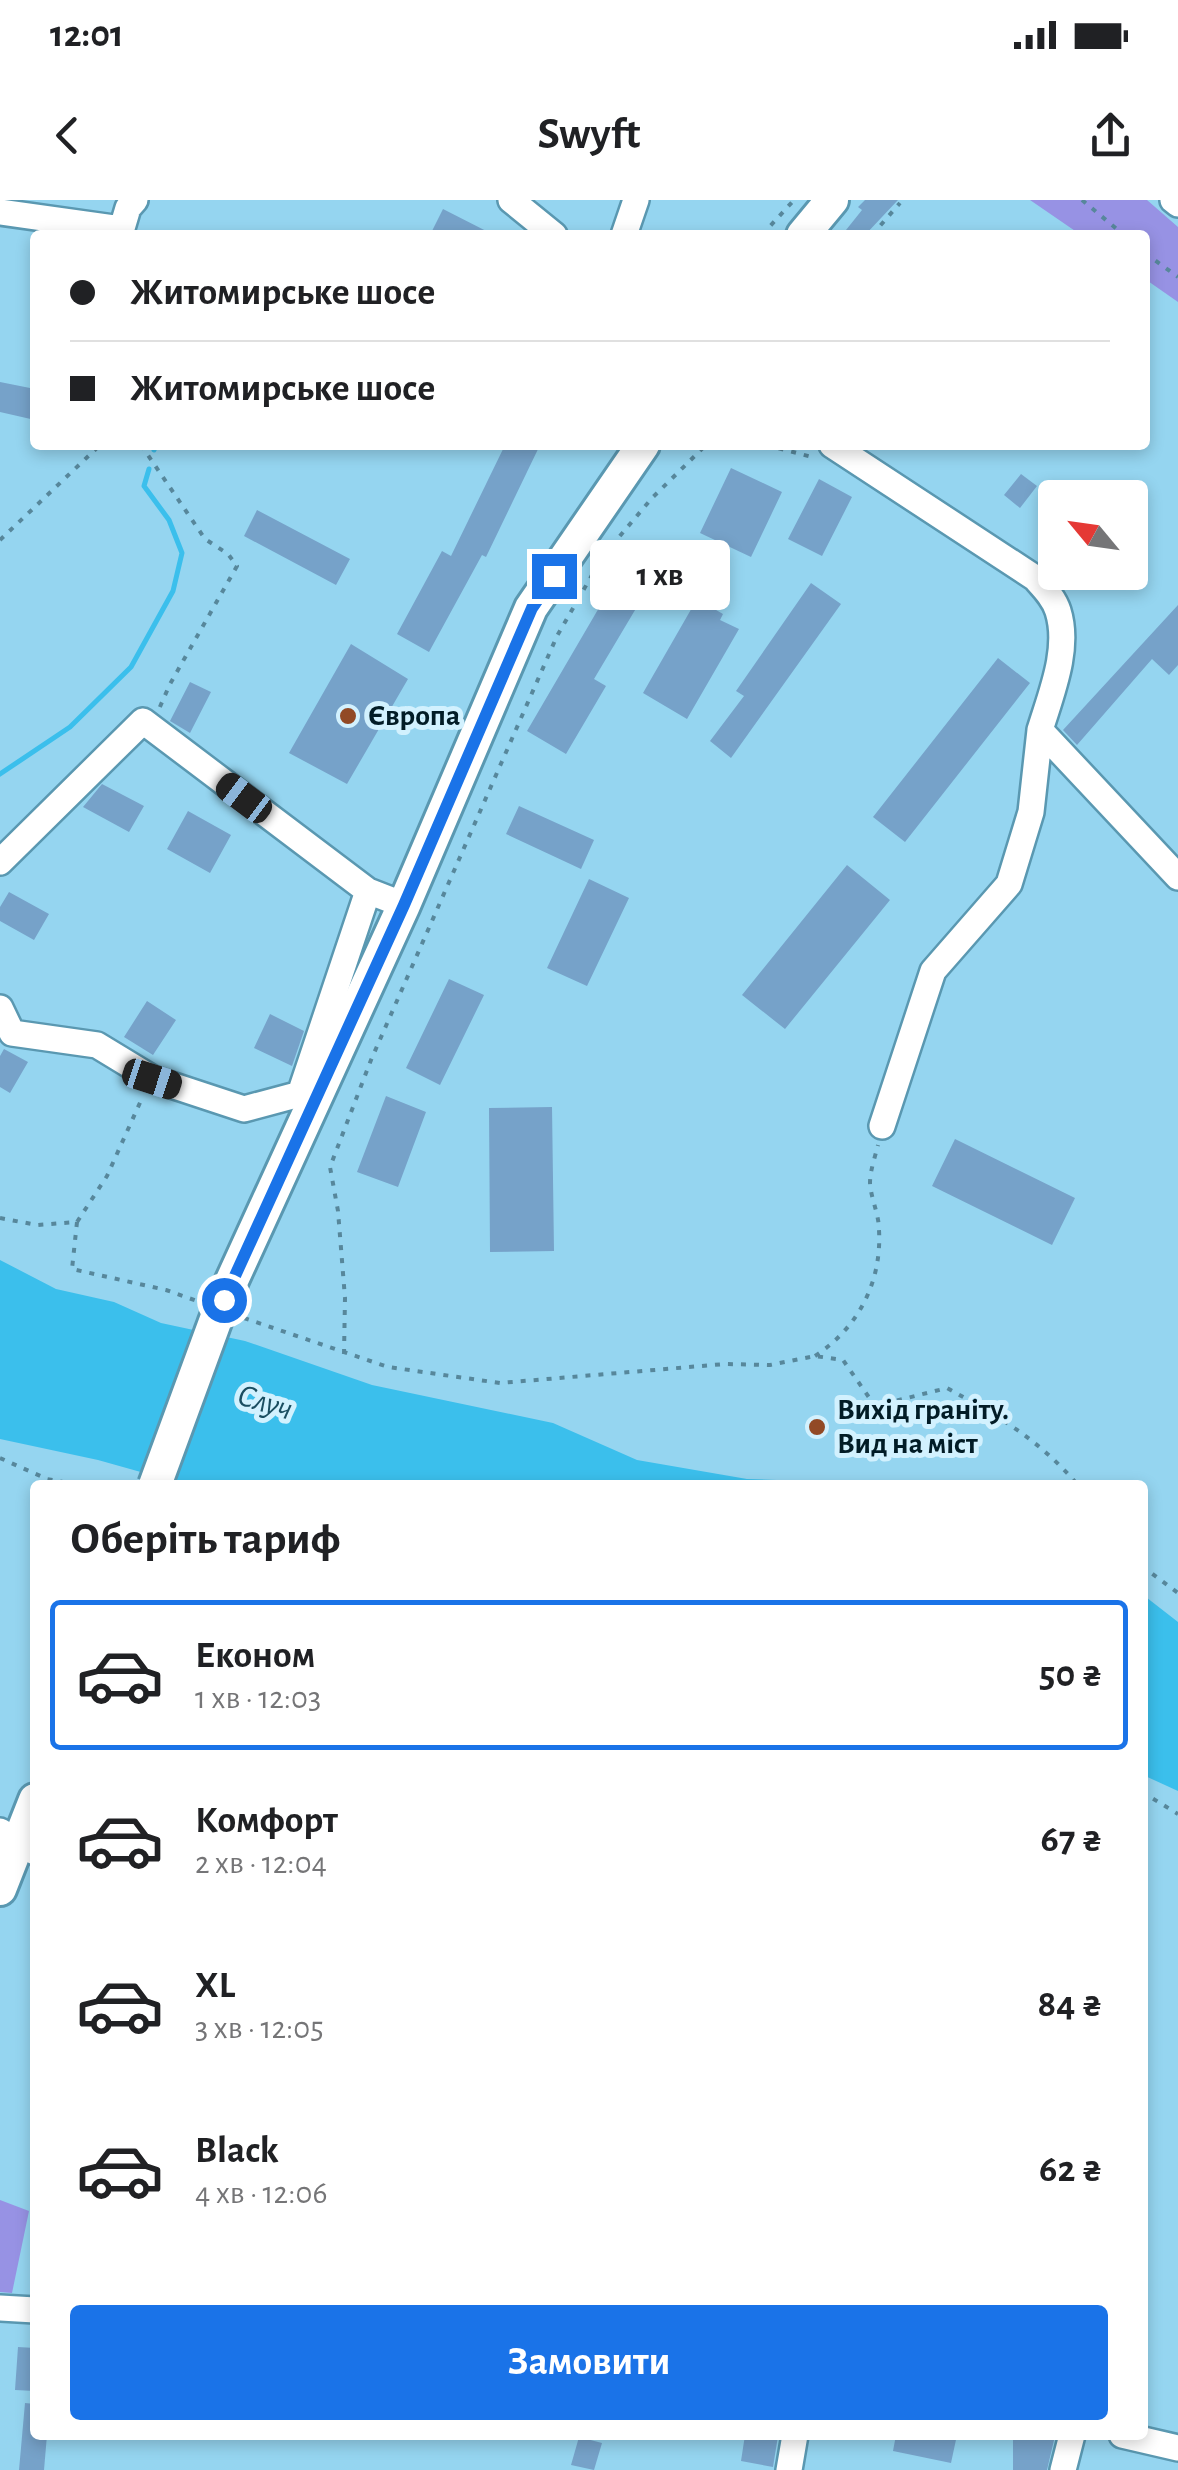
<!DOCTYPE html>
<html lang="uk">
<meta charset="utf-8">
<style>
:root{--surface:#fff;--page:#f6f6f6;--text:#202124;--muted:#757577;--line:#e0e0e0;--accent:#1a73e8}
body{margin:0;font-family:"Alegreya Sans",sans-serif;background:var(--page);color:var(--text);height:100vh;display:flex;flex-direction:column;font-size:38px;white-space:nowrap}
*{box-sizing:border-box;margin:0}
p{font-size:32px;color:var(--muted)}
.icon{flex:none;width:55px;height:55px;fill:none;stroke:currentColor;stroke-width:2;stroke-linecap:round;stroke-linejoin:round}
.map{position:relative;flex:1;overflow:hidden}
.drawer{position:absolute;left:30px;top:1280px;width:1118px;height:960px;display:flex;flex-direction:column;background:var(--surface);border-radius:10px;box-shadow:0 5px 15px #0003}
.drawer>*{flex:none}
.hud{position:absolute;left:30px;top:30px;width:1120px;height:220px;border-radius:10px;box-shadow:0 5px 15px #0003;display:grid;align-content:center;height:220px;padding:0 40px;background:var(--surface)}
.needle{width:65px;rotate:299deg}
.controls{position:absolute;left:1038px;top:280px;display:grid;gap:20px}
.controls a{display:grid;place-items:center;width:110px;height:110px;border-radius:10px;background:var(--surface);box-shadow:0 5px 15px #0003;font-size:50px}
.end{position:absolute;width:45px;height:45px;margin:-22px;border:12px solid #1a73e8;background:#fff;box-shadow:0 0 0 5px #fff}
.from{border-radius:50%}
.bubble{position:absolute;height:70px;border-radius:10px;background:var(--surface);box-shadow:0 5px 15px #0003;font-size:32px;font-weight:700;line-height:70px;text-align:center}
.car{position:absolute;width:30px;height:60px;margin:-30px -15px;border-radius:12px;box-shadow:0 0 8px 2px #0007;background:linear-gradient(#222 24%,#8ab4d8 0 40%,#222 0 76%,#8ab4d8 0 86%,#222 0)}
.hud b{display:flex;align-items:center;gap:35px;height:95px;font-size:38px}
.hud b+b{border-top:2px solid var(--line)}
.hud i{width:25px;height:25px;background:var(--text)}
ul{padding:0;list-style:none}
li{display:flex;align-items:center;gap:30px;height:150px;margin:0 20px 15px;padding:0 20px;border:5px solid transparent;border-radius:10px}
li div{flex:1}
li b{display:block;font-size:38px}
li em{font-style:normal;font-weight:700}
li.on{border-color:var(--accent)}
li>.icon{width:90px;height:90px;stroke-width:1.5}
h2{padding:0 40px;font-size:45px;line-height:120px}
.primary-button{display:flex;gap:20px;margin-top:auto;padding:20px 40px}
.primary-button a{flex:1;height:115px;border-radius:10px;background:var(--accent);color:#fff;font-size:40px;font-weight:700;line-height:115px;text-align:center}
.status{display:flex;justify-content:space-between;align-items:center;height:70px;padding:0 50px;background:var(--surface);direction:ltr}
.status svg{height:28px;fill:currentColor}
header{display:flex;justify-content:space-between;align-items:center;height:130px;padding:0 40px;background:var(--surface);font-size:45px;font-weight:700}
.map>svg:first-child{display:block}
</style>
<div class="status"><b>12:01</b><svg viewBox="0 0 49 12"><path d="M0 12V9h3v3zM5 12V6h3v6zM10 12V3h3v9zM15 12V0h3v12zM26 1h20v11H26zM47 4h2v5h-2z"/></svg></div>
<header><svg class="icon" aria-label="back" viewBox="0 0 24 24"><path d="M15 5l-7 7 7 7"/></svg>Swyft<svg class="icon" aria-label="share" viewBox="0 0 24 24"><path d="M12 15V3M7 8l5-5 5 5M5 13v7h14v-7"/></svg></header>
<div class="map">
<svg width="1178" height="2270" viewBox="0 0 1178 2270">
<rect width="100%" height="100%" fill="#95d5f0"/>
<path fill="#9792e4" d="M1030,0H1147L1178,27V102L1145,79V35H1081Z
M0,2000L29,2011L12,2093L0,2092Z"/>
<path fill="#3bbfec" d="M0,1060L56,1089L114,1102L161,1123L245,1141L372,1185L553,1223L637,1260L747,1279L920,1285H187L98,1260L0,1239Z
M1142,1394L1178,1422V1591L1143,1575Z"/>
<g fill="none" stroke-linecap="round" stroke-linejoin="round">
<path stroke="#3bbfec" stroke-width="5" d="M154,250L156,245
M0,574L70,527L131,467L173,391L182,353L169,320L144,286L149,269"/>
</g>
<path fill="#76a2c9" d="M865,0H898L865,35H842L862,10L858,7Z
M443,9L494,35H430Z
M0,182L35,189V220L0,212Z
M505,245H540L486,357L482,355L429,452L397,434L442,351L451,356Z
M731,268L782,292L751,357L700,333Z
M1021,274L1037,286L1020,308L1004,295Z
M819,279L852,297L822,356L788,339Z
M257,310L350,359L336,385L244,336Z
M638,341L666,358L594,479L606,486L566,554L527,531Z
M811,383L841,404L731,558L710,541L744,496L736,491Z
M697,399L723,414L720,420L739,429L687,519L643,493Z
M1178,405V465L1169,475L1152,459L1077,545L1063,530Z
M351,444L408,479L347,584L289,553Z
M998,458L1030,483L905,642L873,617Z
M190,482L211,492L190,533L170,521Z
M102,584L144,606L129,632L83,607Z
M519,606L594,640L581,669L506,634Z
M188,611L231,635L210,673L167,649Z
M847,665L890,700L785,829L742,795Z
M589,679L629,698L587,786L547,768Z
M9,692L49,714L34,740L0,721V707Z
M449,779L484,795L440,885L406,868Z
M147,801L176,820L153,855L124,837Z
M270,814L304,831L292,866L254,848Z
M4,849L28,862L10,893L0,887V856Z
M386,896L426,912L398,987L357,972Z
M552,907L554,1051L490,1052L489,908Z
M955,939L1075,998L1052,1045L932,986Z
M18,2147L35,2148V2191L15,2190Z
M25,2203L35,2204V2235H47L44,2270H19Z
M745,2235L778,2236L773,2267L741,2261Z
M896,2235H957L951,2263L893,2251Z
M1055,2236L1047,2270H1013V2237Z
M579,2237L602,2243L594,2270L571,2265Z"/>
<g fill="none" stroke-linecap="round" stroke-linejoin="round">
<defs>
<path id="minor" d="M511,0L554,35
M1173,0L1178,4
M0,12L121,29
M120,35L128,8L135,0
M624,35L636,0
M832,245L1035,378C1044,388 1054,398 1058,411C1070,449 1051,494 1040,530L1178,677
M0,662L143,521L368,691L404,705
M0,808L12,833L97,845L153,879L244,909L300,894L368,691
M882,926L933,771L1009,684L1031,612L1040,530
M0,1631L35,1652
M0,2108L35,2110
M1122,2235L1178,2248
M789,2270L795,2235
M1063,2270L1072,2235"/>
<path id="major" d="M803,35L832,0
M223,1100L404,705L531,408L643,245
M0,1689L35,1600"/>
</defs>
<use href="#minor" stroke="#5a98b1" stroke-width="30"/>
<use href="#major" stroke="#5a98b1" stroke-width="38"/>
<path stroke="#57879b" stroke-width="4" stroke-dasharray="5 8" stroke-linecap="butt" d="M1082,0L1124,35
M762,35L794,0
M872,35L900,3
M1145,53L1178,77
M141,245L205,339L228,354L237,366L170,484L159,509
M766,245L816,258
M0,340L100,245
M0,1018L37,1025L77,1022L107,976L143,896
M77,1022L72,1069L166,1090L197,1101
M244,1118L388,1167L500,1183L725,1164L770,1165L815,1156L843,1160L875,1206L947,1188C1001,1218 1037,1238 1078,1285
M344,1154L345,1098L338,1011L330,967L371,860L557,436L603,356L652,298L706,245
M815,1156C858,1128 882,1082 879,1030C879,1014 871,999 870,983C870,971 875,957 878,945
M0,1258L47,1279L78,1285
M1142,1366L1178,1393
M1142,1592L1178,1614"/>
<use href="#minor" stroke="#fff" stroke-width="25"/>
<use href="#major" stroke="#fff" stroke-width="32"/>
<defs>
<path id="major-bridge" d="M155,1285L223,1100"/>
</defs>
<use href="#major-bridge" stroke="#5a98b1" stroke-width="38" stroke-linecap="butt"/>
<use href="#major-bridge" stroke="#fff" stroke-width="32"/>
</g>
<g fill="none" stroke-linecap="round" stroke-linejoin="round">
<path stroke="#1a73e8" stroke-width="12" d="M224,1100L404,705L532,408L554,376"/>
</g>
<g fill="#924a26" stroke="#d2f1fe" stroke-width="4">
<circle cx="348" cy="516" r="10"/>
<circle cx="817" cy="1227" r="10"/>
</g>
<g text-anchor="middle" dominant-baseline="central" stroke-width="10" stroke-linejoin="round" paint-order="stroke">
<g font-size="30" font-weight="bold" fill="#021c26" stroke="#d2f1fe" text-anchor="start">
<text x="368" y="516">Європа</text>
<text x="837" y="1210">Вихід граніту.<tspan x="837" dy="34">Вид на міст</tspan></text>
</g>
<g font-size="32" font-style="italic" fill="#1a4e61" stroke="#d2f1fe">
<text transform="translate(265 1202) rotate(17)">Случ</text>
</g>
</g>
</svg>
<div class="controls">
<a><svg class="needle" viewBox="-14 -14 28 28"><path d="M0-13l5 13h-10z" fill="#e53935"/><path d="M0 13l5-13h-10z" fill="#757577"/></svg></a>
</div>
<i class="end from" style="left:224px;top:1100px"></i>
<i class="end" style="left:554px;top:376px"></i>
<div class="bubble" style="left:590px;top:340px;width:140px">1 хв</div>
<i class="car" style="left:244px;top:598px;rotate:307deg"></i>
<i class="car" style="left:152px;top:879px;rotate:108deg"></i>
<div class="hud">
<b><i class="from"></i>Житомирське шосе</b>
<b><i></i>Житомирське шосе</b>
</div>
<section class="drawer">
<h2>Оберіть тариф</h2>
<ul>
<li class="on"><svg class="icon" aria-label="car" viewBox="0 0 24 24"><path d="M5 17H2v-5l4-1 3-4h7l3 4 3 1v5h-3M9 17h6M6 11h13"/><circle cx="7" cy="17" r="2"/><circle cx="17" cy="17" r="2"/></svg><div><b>Економ</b><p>1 хв · 12:03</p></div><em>50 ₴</em></li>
<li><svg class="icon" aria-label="car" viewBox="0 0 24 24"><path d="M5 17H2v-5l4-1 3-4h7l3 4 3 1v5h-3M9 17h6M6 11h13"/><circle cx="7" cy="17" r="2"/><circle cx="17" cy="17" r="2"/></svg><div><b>Комфорт</b><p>2 хв · 12:04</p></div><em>67 ₴</em></li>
<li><svg class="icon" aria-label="car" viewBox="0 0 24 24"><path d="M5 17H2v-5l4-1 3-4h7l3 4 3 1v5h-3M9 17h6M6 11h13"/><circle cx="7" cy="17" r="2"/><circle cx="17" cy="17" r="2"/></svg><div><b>XL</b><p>3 хв · 12:05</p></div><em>84 ₴</em></li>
<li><svg class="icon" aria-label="car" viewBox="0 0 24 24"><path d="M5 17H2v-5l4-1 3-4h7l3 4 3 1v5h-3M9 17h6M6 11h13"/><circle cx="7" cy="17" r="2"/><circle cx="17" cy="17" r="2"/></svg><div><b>Black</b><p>4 хв · 12:06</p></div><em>62 ₴</em></li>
</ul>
<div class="primary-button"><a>Замовити</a></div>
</section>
</div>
